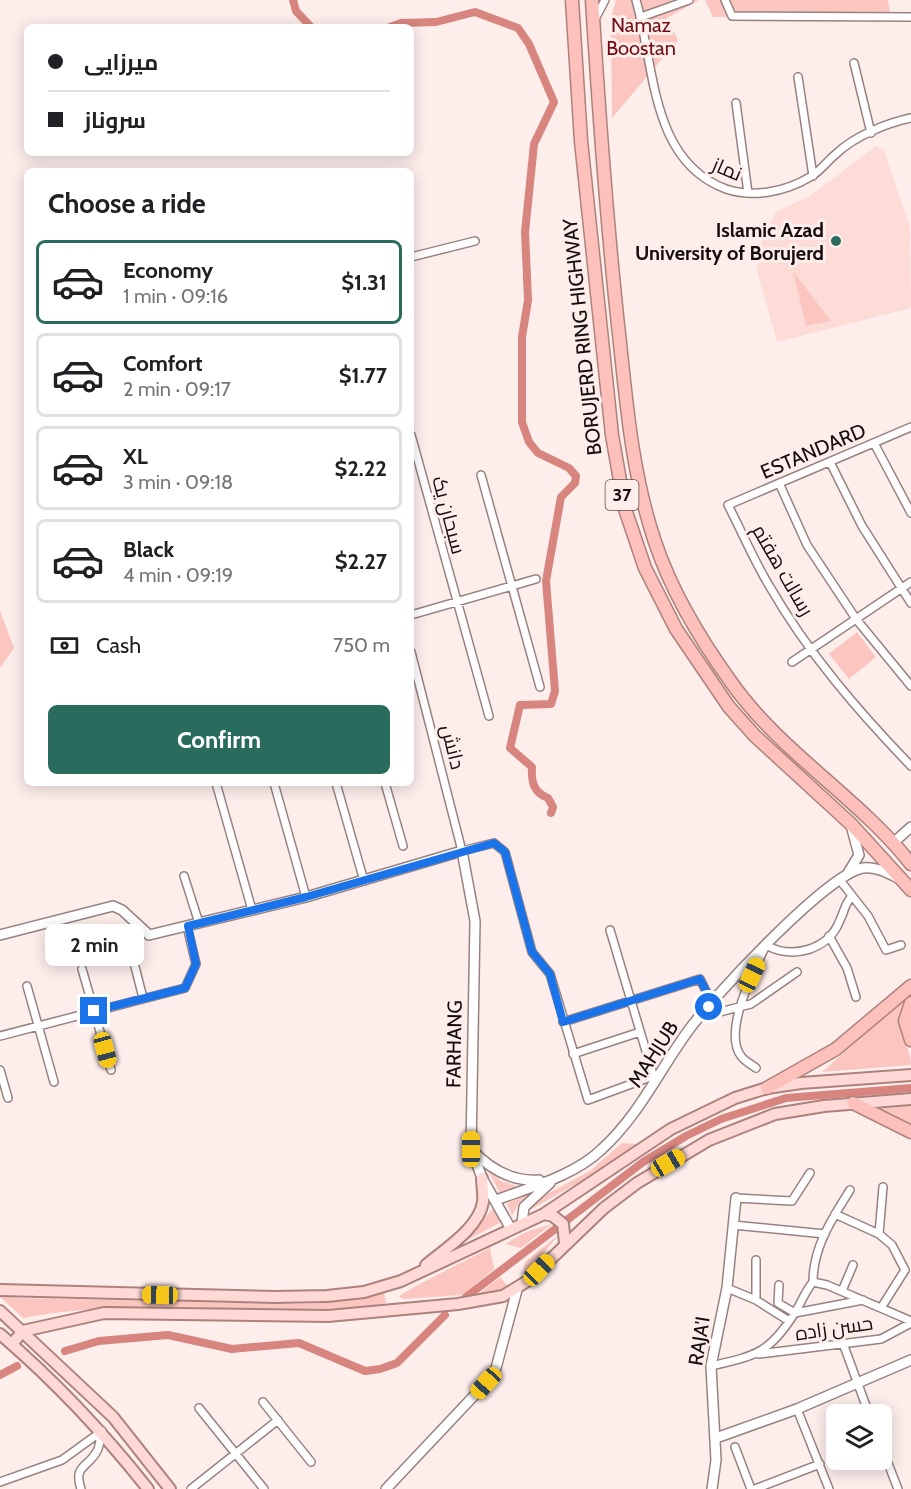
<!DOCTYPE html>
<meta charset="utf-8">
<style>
:root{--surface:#fff;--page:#f6f6f6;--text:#202124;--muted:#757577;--line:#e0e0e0;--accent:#296c5d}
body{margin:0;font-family:Cabin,Cairo,sans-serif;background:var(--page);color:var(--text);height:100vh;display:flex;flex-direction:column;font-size:22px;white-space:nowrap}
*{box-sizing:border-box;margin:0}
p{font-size:20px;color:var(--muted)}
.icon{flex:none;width:33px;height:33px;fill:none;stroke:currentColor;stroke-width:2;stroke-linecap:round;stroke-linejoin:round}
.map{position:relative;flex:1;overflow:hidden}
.details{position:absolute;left:24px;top:168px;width:390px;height:618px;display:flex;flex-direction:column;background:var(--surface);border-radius:9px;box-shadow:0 3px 15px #0003}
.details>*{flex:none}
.top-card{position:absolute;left:24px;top:24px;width:390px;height:132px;border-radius:9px;box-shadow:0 3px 15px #0003;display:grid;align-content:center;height:132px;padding:0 24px;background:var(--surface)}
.controls{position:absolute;left:826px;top:1404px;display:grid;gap:12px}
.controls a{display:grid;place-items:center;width:66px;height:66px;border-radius:9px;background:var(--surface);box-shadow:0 3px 15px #0003;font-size:30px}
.end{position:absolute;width:27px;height:27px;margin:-14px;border:8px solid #1a73e8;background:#fff;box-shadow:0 0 0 3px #fff}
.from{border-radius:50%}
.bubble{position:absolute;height:42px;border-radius:9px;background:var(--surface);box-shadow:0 3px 15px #0003;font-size:20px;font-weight:800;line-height:42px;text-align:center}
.car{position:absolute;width:18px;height:36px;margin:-18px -9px;border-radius:8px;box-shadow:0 0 4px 2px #0007;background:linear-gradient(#f5c518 24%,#345 0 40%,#f5c518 0 76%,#345 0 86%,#f5c518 0)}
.top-card b{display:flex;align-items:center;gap:21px;height:57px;font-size:22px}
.top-card b+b{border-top:2px solid var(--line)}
.top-card i{width:15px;height:15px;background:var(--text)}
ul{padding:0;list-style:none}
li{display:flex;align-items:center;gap:18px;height:84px;margin:0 12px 9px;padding:0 12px;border:3px solid var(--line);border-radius:9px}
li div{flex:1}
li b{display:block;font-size:22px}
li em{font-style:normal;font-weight:800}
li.current{border-color:var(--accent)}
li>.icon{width:54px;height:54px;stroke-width:1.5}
h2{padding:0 24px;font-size:27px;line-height:72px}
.pay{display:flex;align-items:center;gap:15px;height:66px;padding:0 24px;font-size:22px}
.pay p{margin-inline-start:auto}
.primary-button{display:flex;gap:12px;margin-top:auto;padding:12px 24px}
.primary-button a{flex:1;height:69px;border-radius:9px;background:var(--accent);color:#fff;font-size:24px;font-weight:800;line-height:69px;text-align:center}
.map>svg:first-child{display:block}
</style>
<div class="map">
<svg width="911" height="1489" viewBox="0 0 911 1489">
<rect width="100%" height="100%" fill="#fdeeec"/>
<path fill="#fddcd8" d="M876,146L884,150L910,227L911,308L777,342L757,271L759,250L765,231L776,212L810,196Z"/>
<path fill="#fbc6c0" d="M616,0H699L667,18L678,40L612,118L611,18Z
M705,0H888L890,14L713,17Z
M793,271L831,321L806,326Z
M0,611L14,648L0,668Z
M857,632L876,657L849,679L829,654Z
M911,993C909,1001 902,1006 900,1014C897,1034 911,1046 911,1065L822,1072Z
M911,1106V1127L875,1109Z
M622,1143L636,1144L592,1175L530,1210L536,1200L590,1171Z
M489,1172L501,1181L517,1186L500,1193Z
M532,1192L519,1203L512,1216L507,1203Z
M495,1206L503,1221L464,1242Z
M552,1224L521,1248L505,1244L526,1232Z
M557,1236V1237L523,1278L525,1262Z
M490,1248L494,1269L462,1295L404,1299L399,1297C403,1291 477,1255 490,1248Z
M500,1277L510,1289L472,1299Z
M384,1292L386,1303C266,1322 144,1294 23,1318L0,1297V1294L16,1298L294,1304L326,1303Z"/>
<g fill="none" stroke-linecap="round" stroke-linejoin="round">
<path stroke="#d7857e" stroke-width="8" d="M293,0L296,11L311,27
M390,27L401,23L436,22L475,12L518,28L529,44L554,102L534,144L525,232L528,300L522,337V422L529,442L538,453L569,468L576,476L575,483L561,497L546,581L555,691L551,704L520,705L510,748L532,767C531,782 534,793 548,798L553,807L551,813
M466,1297L643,1162L686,1136L721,1119L786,1098L911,1088
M65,1351L99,1341L168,1335L232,1349L299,1343L365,1371L380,1369L397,1363L445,1315
M0,1375L17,1366"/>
<defs>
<path id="street" d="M636,0C655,66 650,161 726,189C753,198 785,192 810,177C821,171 827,161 837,153C855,136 887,123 911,118
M725,0L732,16L911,17
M641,17L689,0
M595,19L605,0
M854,63L871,133
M798,77L813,176
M736,103L748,193
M411,257L475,241
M911,427L728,505C742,532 754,561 770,587C808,653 858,711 911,766
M411,435L489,716
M874,443L911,513
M830,462L862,526L911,603
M481,475L540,687
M779,483L807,545L856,619L911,686
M411,615L536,579
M411,652L462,851L494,843L505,852L532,952L550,974L588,1100L653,1076
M792,662L911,582
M216,783L252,910
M274,783L306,897
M336,783L364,881
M385,783L403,846
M184,876L199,923
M839,879L868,916L886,950L901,945
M610,930L654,1078
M829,936L847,968L856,997
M131,951L143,998
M82,969L111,1070
M27,986L54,1082
M700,1017L751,1004L797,972
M563,1022L700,979L712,1003
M0,1036L185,988L196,964L187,926
M573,1054L640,1032
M756,1068C751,1064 744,1061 741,1056C722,1031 755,969 766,945C792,960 829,950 840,920C845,910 844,905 852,896
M0,1070L8,1098
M883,1187L879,1234L892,1245L905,1270
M736,1198L792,1201L810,1173
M835,1214L879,1234
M733,1225L825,1234
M756,1260V1300
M813,1282C813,1247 832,1219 850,1190
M779,1285L778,1303L795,1313L863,1300
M727,1288L756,1300L789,1321
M842,1291L853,1265
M881,1308L905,1270
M844,1346L869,1414
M759,1354L881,1339L911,1323
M711,1366C754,1356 769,1354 794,1314C801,1304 805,1291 813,1282L827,1285L911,1321
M263,1402L311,1462
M199,1408L264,1489
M797,1409L829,1489
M735,1447L751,1489
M882,1448L898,1489
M0,1482L62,1460L102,1431
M81,1489C73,1465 88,1468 97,1451C100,1446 100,1437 102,1431
M191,1489L278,1420
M755,1489L820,1464"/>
<path id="secondary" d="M893,843L911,827
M848,873L859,855L852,829
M0,935L113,906L122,910L149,935L306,897L462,851L475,921L471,1149L482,1178L511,1229
M472,1150C490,1169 513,1182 539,1180
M496,1200C531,1187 574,1176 602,1149C639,1115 659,1071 688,1031C711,999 828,873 863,868C875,866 888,873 898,878
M522,1223L524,1207L550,1183
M716,1438L797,1409L911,1360
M386,1489L486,1383L496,1368L517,1290
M712,1489L716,1460L711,1366L727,1288L736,1198"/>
<path id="primary" d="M544,1214L553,1216L563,1224L565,1243
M426,1265C445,1249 479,1228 483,1202C484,1194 482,1185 482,1178
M0,1290L275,1297L327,1296L364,1292L401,1281L544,1214L671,1129L735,1098L767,1088L801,1083L911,1075
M0,1311L113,1417L170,1489
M0,1334C55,1381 103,1432 148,1489
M12,1344L23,1331L104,1313L328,1316L458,1304L503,1296L529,1280L604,1208L637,1183L709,1140L775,1114L824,1106L911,1099"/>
<path id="highway" d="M572,0L581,141L612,435L625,509L645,568L676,629L729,707L755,736L852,825L911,890
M592,0C599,114 607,229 620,343C627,410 633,477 655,542C672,593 700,639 731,682C780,752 858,797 911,864
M911,1003L905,1021L911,1040
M767,1088L836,1049L911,986
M853,1103L911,1132"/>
</defs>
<use href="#street" stroke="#988280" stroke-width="10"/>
<use href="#secondary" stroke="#988280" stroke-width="12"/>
<use href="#primary" stroke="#ad827d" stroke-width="14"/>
<use href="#highway" stroke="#ad827d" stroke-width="15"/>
<use href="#street" stroke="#fff" stroke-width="7"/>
<use href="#secondary" stroke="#fff" stroke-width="9"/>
<use href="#primary" stroke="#fed9d6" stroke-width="10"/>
<use href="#highway" stroke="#fec0ba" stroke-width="12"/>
</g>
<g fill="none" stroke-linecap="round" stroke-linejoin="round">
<path stroke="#1a73e8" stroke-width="8" d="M94,1011L185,988L196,964L188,926L306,897L494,843L505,852L532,952L550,974L563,1022L700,979L712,1003L709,1007"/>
</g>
<circle fill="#296c5d" stroke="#fdeeec" stroke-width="2" cx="836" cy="241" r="6"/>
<g text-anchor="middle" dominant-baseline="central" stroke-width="6" stroke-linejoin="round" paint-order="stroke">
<rect fill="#fdeeec" stroke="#5b5150" stroke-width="1.5" x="605.5" y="480" width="33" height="30" rx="4.5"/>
<g font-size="18" font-weight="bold" fill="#160e0d">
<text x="622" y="495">37</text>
</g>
<g font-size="20" fill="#710d12" stroke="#fdeeec">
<text x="641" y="25">Namaz<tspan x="641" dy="23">Boostan</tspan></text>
</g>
<g font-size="20" fill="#160e0d" stroke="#fdeeec">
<text transform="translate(727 169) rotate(23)">نماز</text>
<text transform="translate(582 337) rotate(-96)">BORUJERD RING HIGHWAY</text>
<text transform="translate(813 451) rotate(-23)">ESTANDARD</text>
<text transform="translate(449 515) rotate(75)">سبحان یک</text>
<text transform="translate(783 570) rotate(60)">رسالت هفتم</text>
<text transform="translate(453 747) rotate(76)">دانش</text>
<text transform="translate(454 1044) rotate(-89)">FARHANG</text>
<text transform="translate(653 1054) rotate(-57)">MAHJUB</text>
<text transform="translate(834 1328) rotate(-8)">حسن زاده</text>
<text transform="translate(699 1341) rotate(-81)">RAJA'I</text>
</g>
<g font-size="20" font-weight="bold" fill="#160e0d" stroke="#fdeeec" text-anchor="end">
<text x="824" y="230">Islamic Azad<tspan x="824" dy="23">University of Borujerd</tspan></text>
</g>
</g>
</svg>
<div class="controls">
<a><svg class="icon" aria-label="layers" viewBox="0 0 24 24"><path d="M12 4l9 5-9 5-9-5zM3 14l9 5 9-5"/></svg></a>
</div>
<i class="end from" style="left:709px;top:1007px"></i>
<i class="end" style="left:94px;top:1011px"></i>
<div class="bubble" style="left:45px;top:924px;width:99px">2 min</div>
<i class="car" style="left:752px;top:975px;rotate:25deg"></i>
<i class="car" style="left:105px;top:1050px;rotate:165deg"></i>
<i class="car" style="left:471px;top:1149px;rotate:0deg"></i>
<i class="car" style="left:668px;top:1163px;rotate:60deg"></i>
<i class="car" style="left:539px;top:1270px;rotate:44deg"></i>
<i class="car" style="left:160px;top:1295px;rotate:271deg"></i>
<i class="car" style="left:486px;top:1383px;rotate:222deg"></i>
<div class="top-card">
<b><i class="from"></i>میرزایی</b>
<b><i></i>سروناز</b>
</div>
<section class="details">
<h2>Choose a ride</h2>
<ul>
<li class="current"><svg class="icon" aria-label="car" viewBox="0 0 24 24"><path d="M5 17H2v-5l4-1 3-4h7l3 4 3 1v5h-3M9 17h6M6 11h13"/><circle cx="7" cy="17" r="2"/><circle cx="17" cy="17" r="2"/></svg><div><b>Economy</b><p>1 min · 09:16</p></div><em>$1.31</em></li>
<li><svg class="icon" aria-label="car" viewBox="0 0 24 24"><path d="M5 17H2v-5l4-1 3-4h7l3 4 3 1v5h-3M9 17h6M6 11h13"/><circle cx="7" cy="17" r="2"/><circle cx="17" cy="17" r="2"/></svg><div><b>Comfort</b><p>2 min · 09:17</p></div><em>$1.77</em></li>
<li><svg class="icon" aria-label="car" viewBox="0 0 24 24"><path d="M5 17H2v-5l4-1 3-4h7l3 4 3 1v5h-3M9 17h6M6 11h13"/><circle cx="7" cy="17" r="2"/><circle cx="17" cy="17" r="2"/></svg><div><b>XL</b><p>3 min · 09:18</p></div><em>$2.22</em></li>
<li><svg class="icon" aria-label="car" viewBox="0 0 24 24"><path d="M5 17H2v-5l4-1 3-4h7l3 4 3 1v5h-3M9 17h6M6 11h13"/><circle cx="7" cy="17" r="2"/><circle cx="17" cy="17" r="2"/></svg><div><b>Black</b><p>4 min · 09:19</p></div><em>$2.27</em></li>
</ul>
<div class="pay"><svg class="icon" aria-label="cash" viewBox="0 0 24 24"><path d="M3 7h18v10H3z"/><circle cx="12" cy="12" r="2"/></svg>Cash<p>750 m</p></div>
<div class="primary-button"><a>Confirm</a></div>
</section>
</div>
